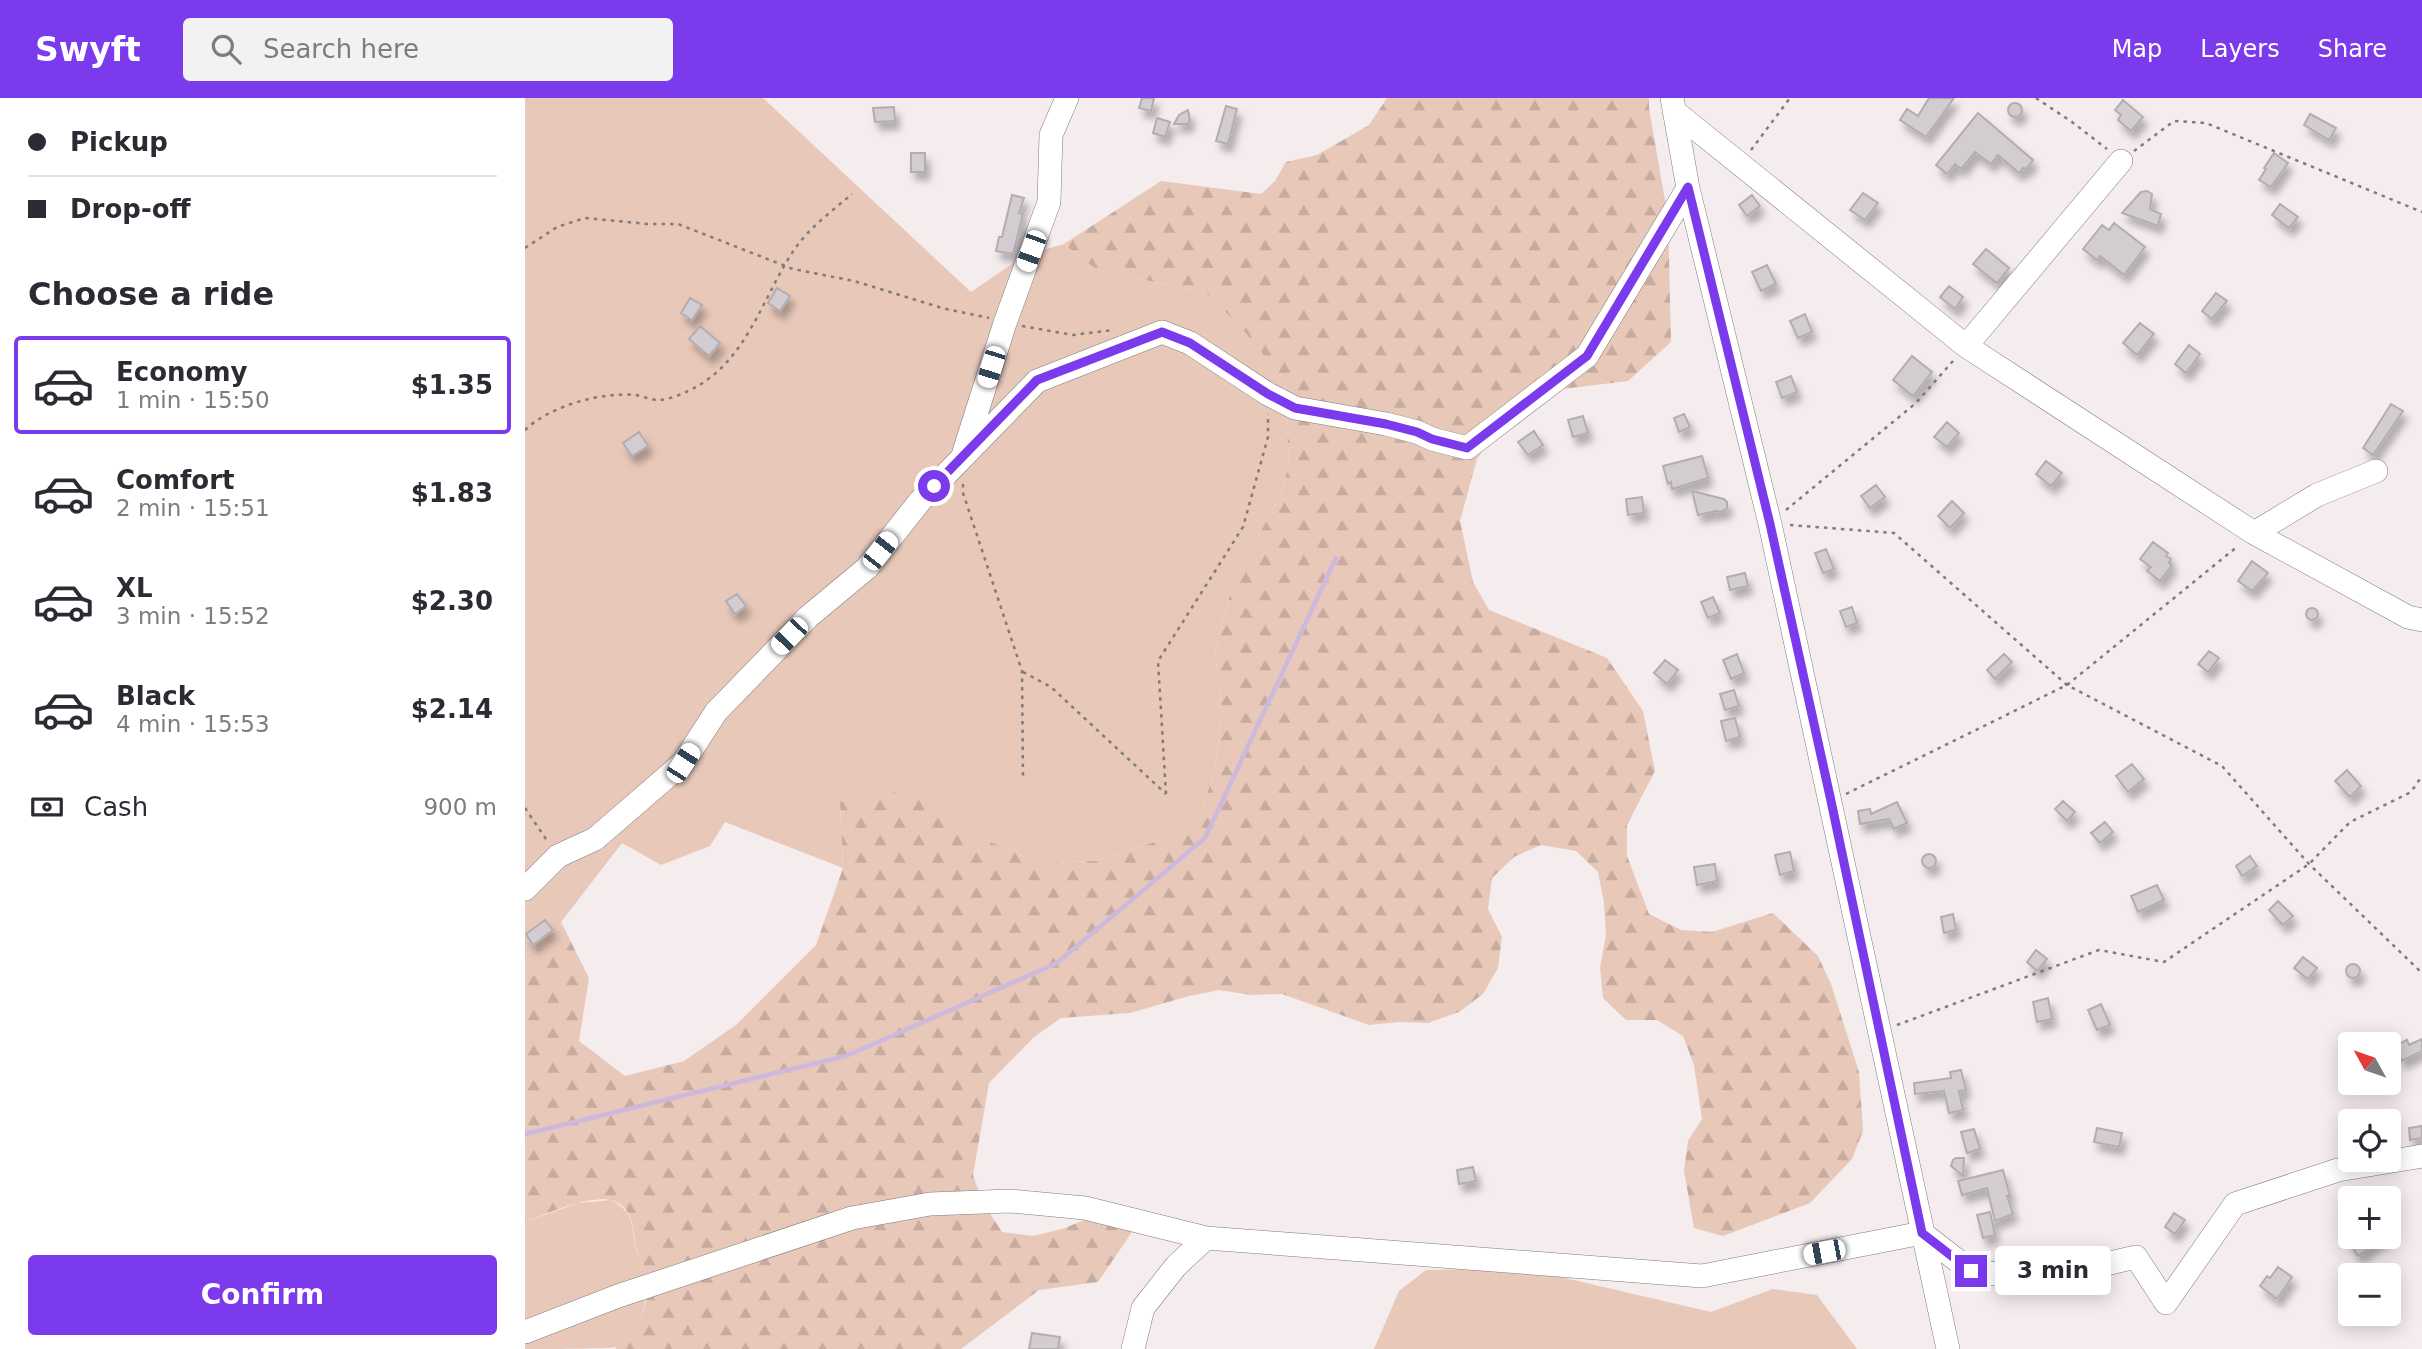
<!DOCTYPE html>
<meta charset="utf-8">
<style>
:root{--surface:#fff;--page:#f2f2f3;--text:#2b2b33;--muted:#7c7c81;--line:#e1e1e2;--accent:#7c3aed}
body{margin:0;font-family:"DejaVu Sans",sans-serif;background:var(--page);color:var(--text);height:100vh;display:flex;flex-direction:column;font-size:26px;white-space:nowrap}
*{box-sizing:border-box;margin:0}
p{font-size:23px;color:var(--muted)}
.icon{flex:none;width:38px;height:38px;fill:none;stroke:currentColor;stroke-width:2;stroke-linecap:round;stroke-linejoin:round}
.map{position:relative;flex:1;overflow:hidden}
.side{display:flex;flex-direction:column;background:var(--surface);width:525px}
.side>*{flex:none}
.hud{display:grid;align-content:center;height:154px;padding:0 28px;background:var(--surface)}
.needle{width:46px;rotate:310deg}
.fabs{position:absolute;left:1813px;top:934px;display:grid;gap:14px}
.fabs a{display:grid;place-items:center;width:63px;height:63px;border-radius:7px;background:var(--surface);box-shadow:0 4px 18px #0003;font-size:35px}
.end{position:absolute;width:32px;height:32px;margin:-16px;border:9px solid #7c3aed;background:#fff;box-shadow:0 0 0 4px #fff}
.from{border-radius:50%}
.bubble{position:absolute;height:49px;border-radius:7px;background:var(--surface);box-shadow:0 4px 18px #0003;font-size:23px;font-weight:700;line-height:49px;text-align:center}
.car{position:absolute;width:21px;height:42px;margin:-21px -10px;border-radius:9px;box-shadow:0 0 5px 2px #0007;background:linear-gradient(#fff 24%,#345 0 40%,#fff 0 76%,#345 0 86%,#fff 0)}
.hud b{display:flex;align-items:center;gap:24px;height:66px;font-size:26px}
.hud b+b{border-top:2px solid var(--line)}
.hud i{width:18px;height:18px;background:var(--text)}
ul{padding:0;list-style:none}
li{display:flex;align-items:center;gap:21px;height:98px;margin:0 14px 10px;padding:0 14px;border:4px solid transparent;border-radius:7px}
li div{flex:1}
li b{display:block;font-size:26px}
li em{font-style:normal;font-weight:700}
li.selected{border-color:var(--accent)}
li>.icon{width:63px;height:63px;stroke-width:1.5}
h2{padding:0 28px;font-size:32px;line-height:84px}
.pay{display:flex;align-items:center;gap:18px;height:77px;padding:0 28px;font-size:26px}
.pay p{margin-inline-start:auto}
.action{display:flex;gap:14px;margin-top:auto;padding:14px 28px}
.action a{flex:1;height:80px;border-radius:7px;background:var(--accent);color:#fff;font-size:28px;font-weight:700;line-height:80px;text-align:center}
header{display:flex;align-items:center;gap:42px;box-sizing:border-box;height:98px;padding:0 35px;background:var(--accent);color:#fff}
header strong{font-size:33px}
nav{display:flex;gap:38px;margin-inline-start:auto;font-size:24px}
.search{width:490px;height:63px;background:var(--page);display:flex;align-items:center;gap:18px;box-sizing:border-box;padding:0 24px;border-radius:7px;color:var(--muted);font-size:26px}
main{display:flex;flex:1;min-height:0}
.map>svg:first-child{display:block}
</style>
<header>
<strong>Swyft</strong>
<div class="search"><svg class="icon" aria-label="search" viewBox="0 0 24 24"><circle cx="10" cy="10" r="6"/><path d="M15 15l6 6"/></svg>Search here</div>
<nav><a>Map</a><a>Layers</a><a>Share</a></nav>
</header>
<main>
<section class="side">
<div class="hud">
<b><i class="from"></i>Pickup</b>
<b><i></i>Drop-off</b>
</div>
<h2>Choose a ride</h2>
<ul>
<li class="selected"><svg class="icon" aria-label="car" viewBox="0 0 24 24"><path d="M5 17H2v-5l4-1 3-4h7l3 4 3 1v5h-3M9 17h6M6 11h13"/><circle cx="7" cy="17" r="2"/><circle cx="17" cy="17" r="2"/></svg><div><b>Economy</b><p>1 min · 15:50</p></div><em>$1.35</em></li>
<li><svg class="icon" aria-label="car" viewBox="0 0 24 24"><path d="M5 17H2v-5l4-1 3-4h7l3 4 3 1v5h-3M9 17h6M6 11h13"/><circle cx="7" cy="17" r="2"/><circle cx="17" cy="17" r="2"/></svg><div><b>Comfort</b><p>2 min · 15:51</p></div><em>$1.83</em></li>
<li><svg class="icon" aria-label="car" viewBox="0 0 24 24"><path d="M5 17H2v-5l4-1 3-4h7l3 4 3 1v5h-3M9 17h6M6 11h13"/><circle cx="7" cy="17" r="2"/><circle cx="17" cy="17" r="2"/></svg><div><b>XL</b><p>3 min · 15:52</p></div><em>$2.30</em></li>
<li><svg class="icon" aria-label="car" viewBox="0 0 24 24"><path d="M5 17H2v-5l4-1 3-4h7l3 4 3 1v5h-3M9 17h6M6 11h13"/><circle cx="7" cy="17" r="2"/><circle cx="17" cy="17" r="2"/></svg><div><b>Black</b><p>4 min · 15:53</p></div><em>$2.14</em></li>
</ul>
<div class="pay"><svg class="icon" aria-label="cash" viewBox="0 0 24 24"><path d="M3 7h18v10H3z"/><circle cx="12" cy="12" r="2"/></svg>Cash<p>900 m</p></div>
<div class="action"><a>Confirm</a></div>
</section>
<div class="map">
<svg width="1897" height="1251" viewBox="0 0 1897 1251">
<defs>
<pattern id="forest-firs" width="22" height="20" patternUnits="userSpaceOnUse" patternTransform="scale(1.75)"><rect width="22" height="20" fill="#e8c8b9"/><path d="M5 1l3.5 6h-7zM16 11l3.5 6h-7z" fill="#c6ab9e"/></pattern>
<filter id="shadow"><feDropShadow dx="4.5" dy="8" stdDeviation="3.5" flood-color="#0004"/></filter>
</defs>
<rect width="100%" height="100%" fill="#f5ecee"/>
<path fill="#e8c8b9" d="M0,0H238L446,194L500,157L539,146L572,172L681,195L715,227L759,282L764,366L755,398L708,485L690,553L697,613L690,672L670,731L571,763L512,765L455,739L421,707L315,704L318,770L200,724L185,748L136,767L97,745L36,824L30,845L0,856Z
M86,1102C111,1115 106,1128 111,1151C114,1162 121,1172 122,1182C123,1205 113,1237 92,1249C82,1251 17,1251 0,1251V1124L53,1105Z
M997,1170L1186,1214L1248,1191L1292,1197L1332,1251H849L874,1193L901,1172Z"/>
<path fill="url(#forest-firs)" d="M862,0H1124V10L1143,120L1146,244L1103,283L1013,294L987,311L952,361L935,423L948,484L964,512L1082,560L1118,613L1130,673L1102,727V758L1124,816L1156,832L1187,834L1248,815L1293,858L1306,886L1334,974L1338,1033L1327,1061L1285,1105L1198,1138L1169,1130L1159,1073L1163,1043L1177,1021L1169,967L1158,938L1132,922H1101L1078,900L1075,870L1081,837L1079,805L1073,774L1051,753L1016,747L989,759L967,780L963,811L977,839L973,870L958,896L934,914L903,925L874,924L844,927L757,896L726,897L694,892L664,898L605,915L536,920L509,939L464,985L448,1077L458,1105L477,1134L508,1138L537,1131L567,1119L609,1131L573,1184L514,1192L436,1251H90C110,1236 126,1207 122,1180C120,1170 113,1160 111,1149C108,1132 109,1111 89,1103C68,1095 21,1116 0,1124V856L30,845L36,824L64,880L54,943L100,978L159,963L211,927L291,847L318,770L315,704L361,692L421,707L455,739L512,765L571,763L670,731L690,672L697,613L690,553L708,485L755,398L764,366L759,282L715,228L681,195L572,172L539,146L636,83L736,96L750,83L761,64L792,57L844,27Z"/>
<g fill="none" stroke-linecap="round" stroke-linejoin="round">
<path stroke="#cdb9dc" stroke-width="4.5" d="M0,1036L321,958L532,865L680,740L811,460"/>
</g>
<path fill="#d3ccd1" stroke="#b3adb2" stroke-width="2" filter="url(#shadow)" d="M617,0H629L626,13L614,10Z
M1404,0H1429L1401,39L1375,22L1382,11L1393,18Z
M1598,2L1618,19L1606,33L1593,22L1596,17L1590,12Z
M1483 12a7 7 0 1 1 14 0a7 7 0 1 1-14 0Z
M701,8L712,11L703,46L691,43Z
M369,9L370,23L350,24L348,10Z
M663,12L665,22L663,26H649L654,17Z
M1453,15L1508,62L1501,71L1498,70L1494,75L1473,57L1466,66L1450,54L1436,71L1430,66L1422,76L1411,67Z
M1785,16L1811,30L1804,42L1779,27Z
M632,20L645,24L640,39L628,35Z
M386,55H400V74H386Z
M1749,55L1763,65L1746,89L1734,82L1741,71L1739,70Z
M1622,93L1627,96L1625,111L1636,116L1633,128L1597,115L1616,94Z
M1338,95L1353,105L1340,122L1325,112Z
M487,97L499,100L494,115L498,116L488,156L471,153L474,139H477Z
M1227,97L1235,108L1222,118L1214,107Z
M1755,106L1773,119L1764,130L1747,117Z
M1589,125L1620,149L1599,177L1575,158L1572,162L1558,151L1577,127L1584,132Z
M1461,151L1484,170L1472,185L1448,166Z
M1242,167L1251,186L1236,193L1227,174Z
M1424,188L1438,199L1430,211L1415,199Z
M252,190L265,198L255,213L243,205Z
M1691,195L1702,203L1687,221L1677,213Z
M165,200L177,207L167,222L156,215Z
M1280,216L1287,234L1273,240L1265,223Z
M1615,225L1629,236L1612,257L1598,245Z
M175,228L195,245L184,258L164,241Z
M1664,247L1675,256L1661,275L1650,266Z
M1387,258L1407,274L1388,298L1368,282Z
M1266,278L1272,294L1257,300L1251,284Z
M1866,306L1878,313L1848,357L1838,350Z
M1159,316L1165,329L1154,334L1149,320Z
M1058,318L1063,335L1048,339L1043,322Z
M1422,324L1434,335L1422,349L1409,339Z
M1009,333L1018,347L1003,357L993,344Z
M114,334L123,348L107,358L98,345Z
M1177,358L1183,380L1147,391L1146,384L1143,386L1138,368Z
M1521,363L1537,375L1526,388L1511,376Z
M1351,387L1360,399L1345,410L1336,398Z
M1167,393L1199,401L1202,404V410L1196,414L1191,413L1173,417Z
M1117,399L1119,415L1103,417L1101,401Z
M1427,403L1439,415L1425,430L1413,418Z
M1628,444L1643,455L1641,458L1646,461L1644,465L1647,467L1635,483L1622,473L1626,469L1615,461Z
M1301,451L1309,471L1298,475L1290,455Z
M1727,463L1743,475L1727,493L1713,483Z
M1220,475L1223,488L1205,492L1202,479Z
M212,496L221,508L210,516L201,503Z
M1188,499L1195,515L1183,520L1176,504Z
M1327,509L1332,525L1321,529L1315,513Z
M1781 516a6 6 0 1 1 12 0a6 6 0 1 1-12 0Z
M1684,553L1694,560L1683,574L1673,566Z
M1212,556L1219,575L1206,581L1198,562Z
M1479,556L1487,564L1470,581L1462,572Z
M1140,562L1153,572L1142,586L1129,575Z
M1209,592L1214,608L1200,612L1195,596Z
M1210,620L1215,639L1201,643L1196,623Z
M1607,666L1619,681L1603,694L1591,678Z
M1822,672L1836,688L1825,699L1810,683Z
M1538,703L1550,714L1542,723L1530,711Z
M1372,704L1382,725L1369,731L1364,721L1335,726L1333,713L1345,711L1346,716Z
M1580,724L1588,734L1575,745L1566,735Z
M1265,754L1269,773L1255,777L1250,757Z
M1397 763a7 7 0 1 1 14 0a7 7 0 1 1-14 0Z
M1725,758L1732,768L1717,778L1711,768Z
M1190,766L1192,783L1172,787L1169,769Z
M1632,787L1639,802L1613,814L1606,798Z
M1753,803L1768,818L1758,827L1744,812Z
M1428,816L1431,832L1419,835L1416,819Z
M20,822L28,832L8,847L1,836Z
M1511,852L1522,861L1512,873L1502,864Z
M1778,859L1792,870L1783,881L1769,870Z
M1821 873a7 7 0 1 1 14 0a7 7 0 1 1-14 0Z
M1523,900L1527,921L1512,924L1508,904Z
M1576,906L1585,927L1572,932L1563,912Z
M1897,941V953L1877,963L1870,948L1882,942L1884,947Z
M1436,972L1441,992L1434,993L1438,1012L1424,1015L1419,993L1390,996L1389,985L1426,980L1425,974Z
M1897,1028V1040L1885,1042L1884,1030Z
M1572,1030L1597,1035L1594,1049L1569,1044Z
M1449,1031L1455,1051L1442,1055L1436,1034Z
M1431,1060H1439L1438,1078L1426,1068L1428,1062Z
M948,1069L951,1083L934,1086L932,1072Z
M1478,1072L1485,1098H1482L1488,1116L1470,1123L1462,1090L1437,1097L1433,1083Z
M1465,1114L1470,1137L1458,1140L1452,1117Z
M1649,1115L1660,1122L1650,1136L1640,1129Z
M1821,1139H1860L1833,1158Z
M1753,1169L1767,1179L1752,1201L1735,1188L1742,1178L1745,1180Z
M507,1235L535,1239L533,1251H504Z"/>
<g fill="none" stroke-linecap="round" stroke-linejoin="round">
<defs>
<path id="minor" d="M1147,0L1163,90L1245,426L1423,1251
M1149,13L1441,248L1729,435L1883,519L1897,522
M1441,248L1596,63
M439,354L480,225L524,104L526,37L542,0
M1729,435L1792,397L1851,373
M0,791L33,758L70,741L158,665L191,614L283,519L342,470L395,403L512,283L637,234L665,245L743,296L770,310L861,326L892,334L907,341L942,350L1062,258L1163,90
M0,1234L93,1198L327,1120L405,1106L485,1103L560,1110L681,1140L1177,1178L1397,1135L1446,1173L1516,1181L1611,1159L1641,1205L1710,1106L1813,1072L1897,1058
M608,1251L618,1210L651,1168L681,1140"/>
</defs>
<use href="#minor" stroke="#827a7c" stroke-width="24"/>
<path stroke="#817b7d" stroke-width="2.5" stroke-dasharray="3.5 5" stroke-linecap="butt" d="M1511,0L1547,24L1582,51
M1226,52L1265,0
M1609,53L1649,23L1681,25L1897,114
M0,150L32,129L60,120L123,126H153L268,171L329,183L417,210L464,220
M497,228L548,237L588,232
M0,332C25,308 75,294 110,297C118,298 128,303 136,302C146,301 162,294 171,289C223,260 238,198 269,152C284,130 307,113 327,96
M438,386V395L497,573L498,679
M1261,412L1391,305L1428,263
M1265,427L1369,435L1542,587L1697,668L1784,766L1897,875
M498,574L526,589L641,696
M641,696L633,563L718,429L743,339V316
M1321,696L1542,587L1713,448
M0,710L23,744
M1372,927L1574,852L1639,864L1784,766L1825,724L1886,694L1897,678"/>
<use href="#minor" stroke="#fff" stroke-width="23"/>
</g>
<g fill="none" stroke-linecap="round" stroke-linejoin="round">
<path stroke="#7c3aed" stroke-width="9" d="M409,388L512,282L637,234L665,245L743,296L770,310L861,326L892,334L907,341L942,350L1062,258L1163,89L1245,426L1306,703L1397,1135L1446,1173"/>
</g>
</svg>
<div class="fabs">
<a><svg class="needle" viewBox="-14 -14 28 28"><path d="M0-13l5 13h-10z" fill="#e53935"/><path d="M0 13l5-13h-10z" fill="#7c7c81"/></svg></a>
<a><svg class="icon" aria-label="locate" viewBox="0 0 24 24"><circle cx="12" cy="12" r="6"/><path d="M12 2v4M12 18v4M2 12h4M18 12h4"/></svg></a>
<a>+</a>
<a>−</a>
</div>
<i class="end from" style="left:409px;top:388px"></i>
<i class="end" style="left:1446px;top:1173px"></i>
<div class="bubble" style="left:1470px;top:1148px;width:116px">3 min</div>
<i class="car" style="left:506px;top:153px;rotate:200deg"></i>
<i class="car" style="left:466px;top:269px;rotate:197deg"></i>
<i class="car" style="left:355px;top:453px;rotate:38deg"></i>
<i class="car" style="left:264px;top:538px;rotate:224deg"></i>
<i class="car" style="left:158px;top:665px;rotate:33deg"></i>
<i class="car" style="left:1299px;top:1154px;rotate:259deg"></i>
</div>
</main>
